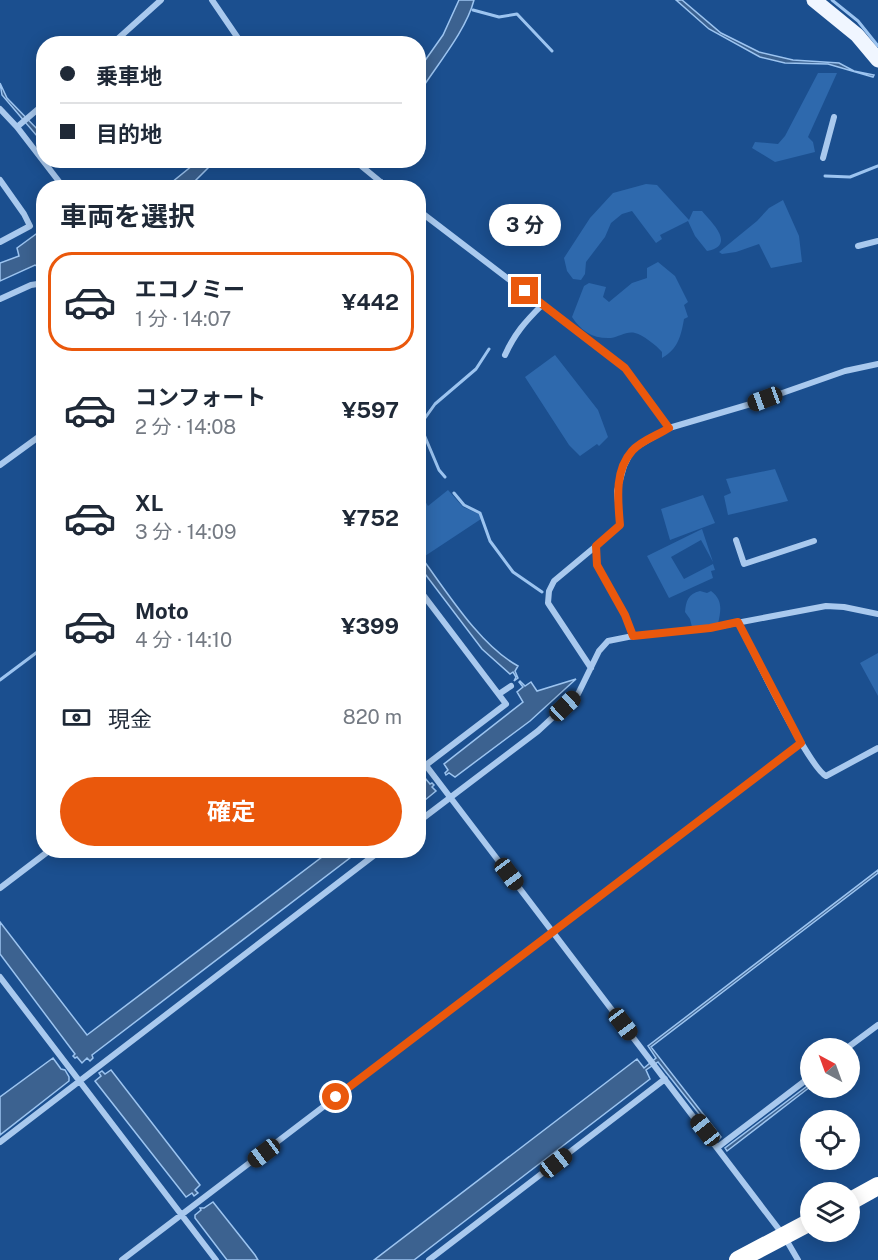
<!DOCTYPE html>
<html lang="ja">
<meta charset="utf-8">
<style>
:root{--surface:#fff;--page:#f6f6f7;--text:#1f2937;--muted:#747a83;--line:#e0e1e3;--accent:#ea580c}
body{margin:0;font-family:"Public Sans","Noto Sans JP",sans-serif;background:var(--page);color:var(--text);height:100vh;display:flex;flex-direction:column;font-size:22px;white-space:nowrap}
*{box-sizing:border-box;margin:0}
p{font-size:20px;color:var(--muted)}
.icon{flex:none;width:33px;height:33px;fill:none;stroke:currentColor;stroke-width:2;stroke-linecap:round;stroke-linejoin:round}
.map{position:relative;flex:1;overflow:hidden}
.panel{position:absolute;left:36px;top:180px;width:390px;height:678px;display:flex;flex-direction:column;background:var(--surface);border-radius:24px;box-shadow:0 3px 15px #0003}
.panel>*{flex:none}
.top-card{position:absolute;left:36px;top:36px;width:390px;height:132px;border-radius:24px;box-shadow:0 3px 15px #0003;display:grid;align-content:center;height:132px;padding:0 24px;background:var(--surface)}
.needle{width:39px;rotate:319deg}
.controls{position:absolute;left:800px;top:1038px;display:grid;gap:12px}
.controls a{display:grid;place-items:center;width:60px;height:60px;border-radius:50%;background:var(--surface);box-shadow:0 3px 15px #0003;font-size:30px}
.end{position:absolute;width:27px;height:27px;margin:-14px;border:8px solid #ea580c;background:#fff;box-shadow:0 0 0 3px #fff}
.from{border-radius:50%}
.bubble{position:absolute;height:42px;border-radius:21px;background:var(--surface);box-shadow:0 3px 15px #0003;font-size:20px;font-weight:700;line-height:42px;text-align:center}
.car{position:absolute;width:18px;height:36px;margin:-18px -9px;border-radius:8px;box-shadow:0 0 4px 2px #0007;background:linear-gradient(#222 24%,#8ab4d8 0 40%,#222 0 76%,#8ab4d8 0 86%,#222 0)}
.top-card b{display:flex;align-items:center;gap:21px;height:57px;font-size:22px}
.top-card b+b{border-top:2px solid var(--line)}
.top-card i{width:15px;height:15px;background:var(--text)}
ul{padding:0;list-style:none}
li{display:flex;align-items:center;gap:18px;height:99px;margin:0 12px 9px;padding:0 12px;border:3px solid transparent;border-radius:24px}
li div{flex:1}
li b{display:block;font-size:22px}
li em{font-style:normal;font-weight:700}
li.active{border-color:var(--accent)}
li>.icon{width:54px;height:54px;stroke-width:1.5}
h2{padding:0 24px;font-size:27px;line-height:72px}
.pay{display:flex;align-items:center;gap:15px;height:66px;padding:0 24px;font-size:22px}
.pay p{margin-inline-start:auto}
.primary-button{display:flex;gap:12px;margin-top:auto;padding:12px 24px}
.primary-button a{flex:1;height:69px;border-radius:36px;background:var(--accent);color:#fff;font-size:24px;font-weight:700;line-height:69px;text-align:center}
.map>svg:first-child{display:block}
</style>
<div class="map">
<svg width="878" height="1260" viewBox="0 0 878 1260">
<rect width="100%" height="100%" fill="#1b4f8f"/>
<path fill="#2e69ad" d="M818,73H837L808,137L813,142L815,152L775,162L752,148L755,142L778,144L785,136Z
M646,184L657,185L689,220L693,211H702C711,222 737,245 707,251L695,236L688,221L660,235L662,239L656,243L632,211L622,214L611,223L605,237L586,262L585,274L581,280L573,279L567,271L564,258L590,218L613,193Z
M783,200L799,236L802,262L771,268L759,244L736,252L722,254L719,252L757,221L769,208Z
M658,262L675,276L688,302L684,305L688,317L684,319C681,336 678,349 662,358V352C656,345 643,335 635,333C626,331 619,337 611,338C593,339 581,331 572,317L584,286L589,283L606,287L603,297L609,302L632,283L647,278V268Z
M555,355L598,410L608,437L599,446L597,444L580,456L569,445L525,377Z
M775,469L788,501L728,515L724,496L731,493L726,479Z
M418,489L428,506L448,490L463,507L479,514L481,519L425,556L419,546Z
M703,495L715,523L670,540L661,509Z
M702,529L713,562L701,540L671,557L684,579L713,564L715,570L711,571L713,578L669,598L647,556Z
M700,591L707,593L711,591C723,600 721,610 718,624L692,627L690,619L685,612C686,601 688,594 700,591Z
M878,653V696L860,663Z"/>
<path fill="#3c6290" stroke="#9cc4f0" stroke-width="1.5" d="M459,0H474C466,31 436,66 419,93V69L443,35Z
M676,0H682L721,33L759,52L793,60L839,63L854,71L874,75L873,77L828,64L785,63L760,57L709,29Z
M0,83L7,98L43,135V143L2,95Z
M198,161H215L195,181L196,186L194,187H166Z
M43,229V269L35,265L0,281V263L19,256L17,248Z
M419,554C445,589 479,645 518,666L515,671L518,678L514,681L516,677L513,672L510,674L482,649L419,566Z
M576,679L530,721L455,777L449,773L446,775L445,773L448,770L444,764L523,702L517,692L523,687L519,682L520,681L525,686L531,682L537,691Z
M425,778L430,784L432,783L434,785L432,787L436,791L419,805V783Z
M330,851H359L92,1055L93,1058L90,1061L87,1058L82,1063L77,1057L75,1058L73,1056L75,1054L0,954V922L87,1035Z
M878,870V873L651,1047L721,1137L719,1139L658,1062L646,1070L650,1079L414,1260H374L637,1059L644,1068L656,1058L648,1046Z
M53,1058L61,1069L65,1070L69,1077V1081L0,1135V1097Z
M111,1070L200,1185L195,1190L198,1193L194,1196L192,1193L186,1197L95,1081L101,1076L99,1073L102,1071L105,1074Z
M810,1084V1087L727,1151L725,1148Z
M213,1202L255,1255L258,1260H227L195,1218V1215L201,1210L200,1208H204Z"/>
<g fill="none" stroke-linecap="round" stroke-linejoin="round">
<path stroke="#9cc4f0" stroke-width="3" d="M832,0L858,21L878,46
M473,10L499,17L517,14L552,51
M825,176L850,177L878,166
M445,477L439,470L420,425L435,404L476,369L489,349
M454,493L464,505L480,513L490,541L513,572L542,592
M0,680L44,647"/>
<path stroke="#a9c9ee" stroke-width="6" d="M212,0L242,44
M112,44L161,0
M0,109L17,127L64,188
M17,127L44,104
M823,158L834,117
M354,160L388,188
M0,180L24,214L30,226L0,242
M373,188L381,182
M418,210L625,368L669,428
M858,246L878,241
M0,299L31,285L44,283
M505,355C515,333 525,322 542,305
M0,465L44,433
M736,540L744,564L814,541
M418,588L506,704L426,765
M738,622C751,647 808,767 826,776L878,748
M633,636L625,615L597,565L596,546L620,525L617,491L624,466L632,450L643,443L669,428L754,403L845,371L878,364
M591,668L548,603L549,591L554,581L596,546
M499,694L511,686
M418,755L784,1236L798,1260
M418,822L538,731L578,694L599,651L608,641L633,636L710,628L826,606L844,607L878,614
M0,888L50,850
M0,977L216,1260
M847,1048L878,1025
M0,1142L381,850
M718,1147L810,1077
M122,1260L801,743
M429,1260L665,1079"/>
<path stroke="#f0f6ff" stroke-width="15" d="M814,0L857,35L878,60"/>
<path stroke="#fff" stroke-width="18" d="M849,1202L878,1186
M738,1260L810,1222"/>
</g>
<g fill="none" stroke-linecap="round" stroke-linejoin="round">
<path stroke="#ea580c" stroke-width="8" d="M336,1097L801,743L738,622L710,628L633,636L625,615L597,565L596,546L620,525C618,501 614,471 632,451C640,441 658,435 669,428L625,368L525,291"/>
</g>
</svg>
<div class="controls">
<a><svg class="needle" viewBox="-14 -14 28 28"><path d="M0-13l5 13h-10z" fill="#e53935"/><path d="M0 13l5-13h-10z" fill="#747a83"/></svg></a>
<a><svg class="icon" aria-label="locate" viewBox="0 0 24 24"><circle cx="12" cy="12" r="6"/><path d="M12 2v4M12 18v4M2 12h4M18 12h4"/></svg></a>
<a><svg class="icon" aria-label="layers" viewBox="0 0 24 24"><path d="M12 4l9 5-9 5-9-5zM3 14l9 5 9-5"/></svg></a>
</div>
<i class="end from" style="left:336px;top:1097px"></i>
<i class="end" style="left:525px;top:291px"></i>
<div class="bubble" style="left:489px;top:204px;width:72px">3 分</div>
<i class="car" style="left:765px;top:399px;rotate:250deg"></i>
<i class="car" style="left:565px;top:706px;rotate:47deg"></i>
<i class="car" style="left:509px;top:874px;rotate:143deg"></i>
<i class="car" style="left:623px;top:1024px;rotate:143deg"></i>
<i class="car" style="left:705px;top:1130px;rotate:322deg"></i>
<i class="car" style="left:264px;top:1153px;rotate:233deg"></i>
<i class="car" style="left:556px;top:1163px;rotate:52deg"></i>
<div class="top-card">
<b><i class="from"></i>乗車地</b>
<b><i></i>目的地</b>
</div>
<section class="panel">
<h2>車両を選択</h2>
<ul>
<li class="active"><svg class="icon" aria-label="car" viewBox="0 0 24 24"><path d="M5 17H2v-5l4-1 3-4h7l3 4 3 1v5h-3M9 17h6M6 11h13"/><circle cx="7" cy="17" r="2"/><circle cx="17" cy="17" r="2"/></svg><div><b>エコノミー</b><p>1 分 · 14:07</p></div><em>¥442</em></li>
<li><svg class="icon" aria-label="car" viewBox="0 0 24 24"><path d="M5 17H2v-5l4-1 3-4h7l3 4 3 1v5h-3M9 17h6M6 11h13"/><circle cx="7" cy="17" r="2"/><circle cx="17" cy="17" r="2"/></svg><div><b>コンフォート</b><p>2 分 · 14:08</p></div><em>¥597</em></li>
<li><svg class="icon" aria-label="car" viewBox="0 0 24 24"><path d="M5 17H2v-5l4-1 3-4h7l3 4 3 1v5h-3M9 17h6M6 11h13"/><circle cx="7" cy="17" r="2"/><circle cx="17" cy="17" r="2"/></svg><div><b>XL</b><p>3 分 · 14:09</p></div><em>¥752</em></li>
<li><svg class="icon" aria-label="car" viewBox="0 0 24 24"><path d="M5 17H2v-5l4-1 3-4h7l3 4 3 1v5h-3M9 17h6M6 11h13"/><circle cx="7" cy="17" r="2"/><circle cx="17" cy="17" r="2"/></svg><div><b>Moto</b><p>4 分 · 14:10</p></div><em>¥399</em></li>
</ul>
<div class="pay"><svg class="icon" aria-label="cash" viewBox="0 0 24 24"><path d="M3 7h18v10H3z"/><circle cx="12" cy="12" r="2"/></svg>現金<p>820 m</p></div>
<div class="primary-button"><a>確定</a></div>
</section>
</div>
